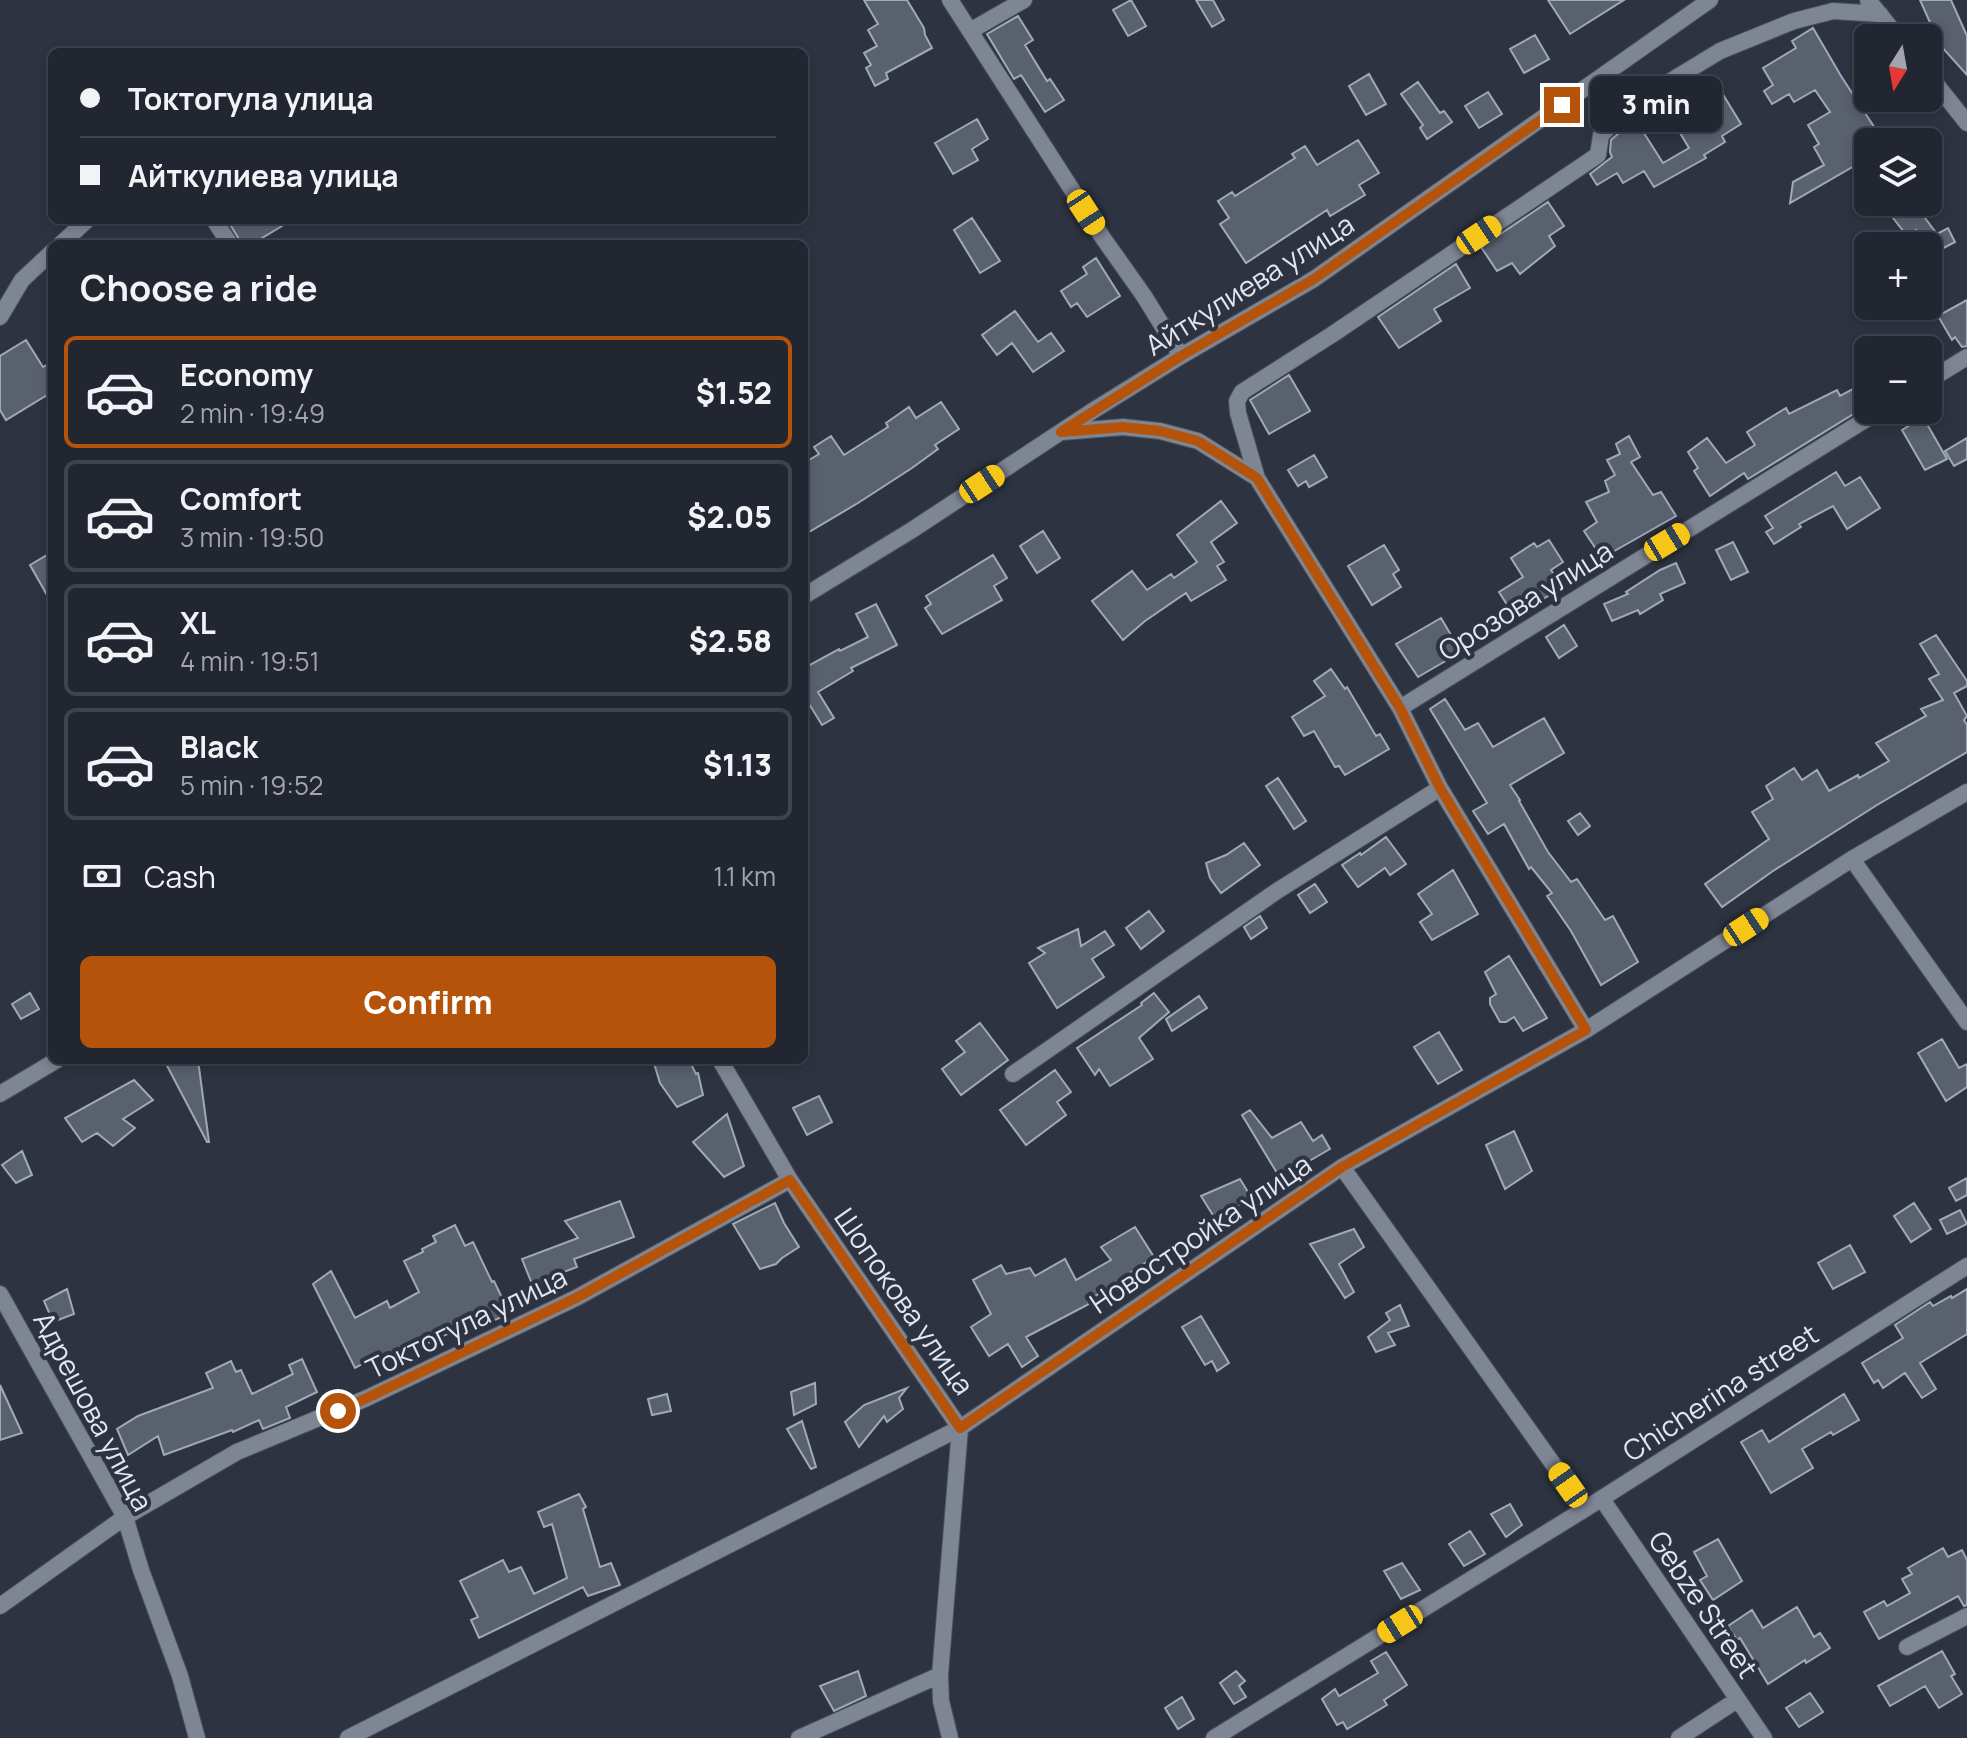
<!DOCTYPE html>
<meta charset="utf-8">
<style>
:root{--surface:#222630;--page:#2e323c;--text:#f1f3f6;--muted:#a2a5ab;--line:#3f434c;--accent:#b45309}
body{margin:0;font-family:Manrope,sans-serif;background:var(--page);color:var(--text);height:100vh;display:flex;flex-direction:column;font-size:30px;white-space:nowrap}
*{box-sizing:border-box;margin:0}
p{font-size:26px;color:var(--muted)}
.icon{flex:none;width:44px;height:44px;fill:none;stroke:currentColor;stroke-width:2;stroke-linecap:round;stroke-linejoin:round}
.map{position:relative;flex:1;overflow:hidden}
.panel{position:absolute;left:48px;top:240px;width:760px;height:824px;display:flex;flex-direction:column;background:var(--surface);border-radius:12px;box-shadow:0 4px 12px #0003,0 0 0 2px var(--line)}
.panel>*{flex:none}
.guide{position:absolute;left:48px;top:48px;width:760px;height:176px;border-radius:12px;box-shadow:0 4px 12px #0003,0 0 0 2px var(--line);display:grid;align-content:center;height:176px;padding:0 32px;background:var(--surface)}
.needle{width:52px;rotate:191deg}
.buttons{position:absolute;left:1854px;top:24px;display:grid;gap:16px}
.buttons a{display:grid;place-items:center;width:88px;height:88px;border-radius:12px;background:var(--surface);box-shadow:0 4px 12px #0003,0 0 0 2px var(--line);font-size:40px}
.end{position:absolute;width:36px;height:36px;margin:-18px;border:10px solid #b45309;background:#fff;box-shadow:0 0 0 4px #fff}
.from{border-radius:50%}
.bubble{position:absolute;height:56px;border-radius:12px;background:var(--surface);box-shadow:0 4px 12px #0003,0 0 0 2px var(--line);font-size:26px;font-weight:800;line-height:56px;text-align:center}
.car{position:absolute;width:24px;height:48px;margin:-24px -12px;border-radius:10px;box-shadow:0 0 6px 2px #0007;background:linear-gradient(#f5c518 24%,#345 0 40%,#f5c518 0 76%,#345 0 86%,#f5c518 0)}
.guide b{display:flex;align-items:center;gap:28px;height:76px;font-size:30px}
.guide b+b{border-top:2px solid var(--line)}
.guide i{width:20px;height:20px;background:var(--text)}
ul{padding:0;list-style:none}
li{display:flex;align-items:center;gap:24px;height:112px;margin:0 16px 12px;padding:0 16px;border:4px solid var(--line);border-radius:12px}
li div{flex:1}
li b{display:block;font-size:30px}
li em{font-style:normal;font-weight:800}
li.active{border-color:var(--accent)}
li>.icon{width:72px;height:72px;stroke-width:1.5}
h2{padding:0 32px;font-size:36px;line-height:96px}
.pay{display:flex;align-items:center;gap:20px;height:88px;padding:0 32px;font-size:30px}
.pay p{margin-inline-start:auto}
.primary-button{display:flex;gap:16px;margin-top:auto;padding:16px 32px}
.primary-button a{flex:1;height:92px;border-radius:12px;background:var(--accent);color:#fff;font-size:32px;font-weight:800;line-height:92px;text-align:center}
.map>svg:first-child{display:block}
</style>
<div class="map">
<svg width="1967" height="1738" viewBox="0 0 1967 1738">
<rect width="100%" height="100%" fill="#2d3340"/>
<path fill="#59606e" stroke="#a1a9b8" stroke-width="2" d="M864,0H907L924,28L925,35L932,48L886,73L888,79L875,86L866,68L871,65L864,53L877,46L868,30L878,24Z
M1131,0L1146,26L1128,36L1113,10Z
M1196,0H1213L1224,20L1212,27Z
M1548,0H1624L1570,34Z
M1920,0H1951L1967,36V75L1940,45Z
M1018,16L1033,40L1025,45L1047,81L1050,79L1064,100L1045,112L1021,75L1014,79L987,34Z
M1813,28L1841,76L1884,142H1868V158L1790,203L1793,182L1824,165L1814,147L1819,144L1808,125L1830,112L1815,90L1794,102L1789,94L1772,104L1764,91L1773,85L1763,68L1796,48L1792,41Z
M1535,35L1549,59L1524,73L1510,49Z
M1369,74L1386,104L1366,115L1349,86Z
M1697,78L1701,85L1713,78L1741,124L1722,136L1725,142L1704,155L1706,158L1654,187L1644,171L1623,183L1617,173L1597,185L1590,174L1612,157L1610,152L1611,140L1635,119L1663,163L1689,148L1671,118L1696,103L1685,86Z
M1418,82L1440,113L1444,111L1452,122L1427,139L1420,128L1423,125L1401,94Z
M1488,92L1502,114L1479,128L1465,106Z
M977,119L988,139L972,149L978,160L953,174L935,143Z
M1358,140L1379,173L1359,185L1365,195L1330,216L1327,210L1246,263L1220,224L1229,218L1218,201L1232,192L1235,196L1295,158L1292,154L1305,146L1317,165Z
M1548,202L1564,226L1549,236L1555,246L1520,274L1512,263L1497,271L1481,247Z
M1901,202H1913L1937,234L1948,228L1955,242L1930,255L1928,246H1925L1916,230L1907,236L1890,214L1903,205Z
M972,218L1000,261L980,273L954,230Z
M242,220H292L252,244H242L231,226Z
M1096,258L1120,296L1087,317L1077,303L1071,307L1061,291L1087,274L1083,267Z
M1456,264L1470,288L1434,309L1441,321L1399,348L1378,317Z
M1967,300V346L1962,347L1955,337L1952,340L1938,316Z
M1015,311L1038,342L1051,333L1064,351L1033,372L1012,343L997,355L982,335Z
M26,340L43,367L52,362V392L6,420L0,410V356Z
M1289,375L1310,411L1269,434L1250,400Z
M1868,381V405L1748,479L1744,473L1710,496L1694,471L1698,468L1688,452L1707,438L1726,463L1755,445L1747,432L1786,408L1789,414L1837,390L1840,396Z
M941,402L959,429L935,445L938,449L912,468L858,503L804,535V463L819,454L814,447L831,436L844,455L888,427L886,423L909,407L916,418Z
M1923,417L1947,459L1925,470L1902,430Z
M1629,436L1640,457L1631,462L1653,495L1661,492L1676,516L1602,558L1584,531L1597,522L1586,502L1609,492L1605,481L1615,475L1607,460L1620,454L1616,444Z
M1967,438V459L1954,466L1945,451Z
M1314,455L1327,477L1309,487L1306,481L1298,486L1288,470Z
M1836,472L1845,486L1860,477L1880,508L1847,529L1833,506L1799,524L1801,527L1774,544L1766,532L1773,528L1765,516Z
M1221,501L1237,523L1211,542L1224,562L1217,566L1226,580L1191,601L1186,593L1145,621L1123,640L1092,601L1132,571L1147,590L1171,574L1174,578L1197,562L1177,535Z
M1043,531L1060,558L1037,573L1020,546Z
M1549,540L1563,562L1551,570L1562,587L1515,617L1499,592L1523,577L1511,558L1534,543L1537,547Z
M1733,542L1748,572L1731,580L1716,550Z
M1384,545L1399,570L1393,574L1401,587L1372,605L1348,566Z
M52,552V604L30,565Z
M993,555L1007,578L994,586L1002,600L942,634L925,608L931,604L926,596Z
M1676,563L1685,583L1660,594L1663,600L1640,614L1638,610L1612,621L1604,604L1628,594L1626,592L1660,570Z
M876,604L897,645L851,668L853,671L818,692L834,718L822,725L806,699L804,700V668L839,649L840,651L868,637L856,614Z
M1441,618L1461,652L1418,677L1396,644Z
M1564,625L1577,646L1559,658L1546,637Z
M1936,635L1967,681V686L1954,693L1967,716L1964,720L1967,725V752L1877,805L1773,871L1722,907L1705,884L1769,839L1752,812L1773,799L1766,786L1794,768L1802,780L1817,770L1829,791L1858,775L1859,778L1889,761L1876,743L1926,716L1921,709L1943,700L1929,679L1939,674L1920,644Z
M1331,669L1345,689L1347,687L1376,736L1380,734L1389,749L1345,775L1339,766L1335,767L1314,731L1304,736L1292,717L1325,696L1314,681Z
M1445,699L1465,730L1478,723L1493,747L1544,718L1564,753L1510,785L1520,800L1519,801L1548,852L1571,882L1577,879L1605,920L1613,916L1638,962L1601,985L1571,931L1547,896L1552,893L1531,867L1529,869L1504,824L1488,834L1473,811L1487,803L1430,709Z
M1278,778L1306,821L1294,829L1266,786Z
M1580,813L1590,826L1578,835L1568,821Z
M1386,837L1406,864L1390,875L1385,868L1358,887L1342,865L1360,853L1361,855Z
M1244,843L1260,865L1221,893L1210,878L1206,863L1226,855Z
M1453,870L1478,914L1432,940L1420,922L1432,914L1418,894Z
M1315,884L1327,902L1310,913L1298,895Z
M1149,911L1164,931L1141,949L1126,928Z
M1260,916L1267,928L1251,939L1244,927Z
M1078,929L1081,946L1105,931L1114,945L1092,959L1104,977L1057,1008L1029,963L1045,953L1038,948Z
M1509,956L1547,1018L1523,1031L1514,1017L1506,1022H1500L1490,1004V998L1496,994L1485,972Z
M30,993L39,1009L21,1019L12,1004Z
M1154,993L1169,1012L1139,1038L1153,1059L1110,1086L1099,1069L1095,1075L1077,1048L1142,1005L1141,1003Z
M1199,996L1207,1008L1172,1031L1166,1019Z
M980,1023L1008,1060L961,1095L942,1069L965,1052L956,1041Z
M1439,1032L1462,1070L1438,1084L1414,1047Z
M1942,1039L1959,1068L1967,1064V1087L1946,1101L1918,1053Z
M164,1060H198L209,1142H207Z
M653,1060H689L696,1074L698,1073L703,1095L677,1107L660,1083Z
M1055,1070L1071,1092L1057,1102L1066,1115L1026,1145L1000,1110Z
M134,1080L153,1100L123,1119L135,1128L113,1146L97,1133L82,1142L65,1118Z
M819,1096L832,1122L807,1135L793,1108Z
M1250,1110L1272,1138L1301,1122L1313,1141L1322,1135L1330,1149L1280,1178L1242,1115Z
M727,1114L744,1166L724,1177L693,1142Z
M1514,1131L1532,1171L1505,1189L1486,1145Z
M22,1151L32,1175L16,1183L2,1165Z
M1967,1178V1195L1956,1201L1949,1188Z
M1240,1179L1251,1197L1216,1220L1201,1196Z
M620,1201L634,1237L574,1259L577,1267L532,1284L522,1259L578,1238L565,1221Z
M775,1203L784,1223L799,1247L782,1258L776,1264L760,1269L733,1224Z
M1914,1203L1931,1229L1911,1242L1894,1216Z
M1960,1210L1967,1224L1947,1234L1940,1220Z
M455,1225L465,1246L473,1242L492,1282L494,1281L510,1314L469,1330L467,1325L417,1348L414,1344L383,1361L379,1355L355,1368L313,1284L331,1271L355,1318L387,1301L390,1308L419,1292L404,1261L423,1252L422,1249L436,1242L433,1236Z
M1135,1227L1154,1257L1088,1301L1089,1304L1026,1337L1038,1356L1022,1367L1008,1344L989,1356L971,1327L991,1314L973,1280L1001,1265L1006,1274L1030,1268L1035,1276L1065,1259L1076,1280L1111,1260L1101,1247Z
M1354,1229L1364,1247L1339,1264L1354,1292L1345,1298L1310,1244Z
M1850,1245L1865,1272L1833,1289L1818,1263Z
M67,1289L74,1314L53,1322L44,1301Z
M1967,1289V1334L1920,1363L1936,1389L1922,1398L1905,1373L1883,1388L1878,1380L1874,1383L1862,1363L1903,1338L1895,1325L1930,1302L1933,1306L1951,1296L1952,1298Z
M1400,1305L1409,1326L1388,1333L1395,1345L1376,1352L1368,1337L1390,1320L1386,1313Z
M1201,1316L1229,1363L1217,1371L1212,1361L1205,1365L1182,1327Z
M302,1359L317,1392L286,1407L290,1418L263,1429L259,1420L233,1432L232,1430L164,1455L158,1436L128,1455L117,1429L138,1416L213,1388L206,1373L231,1361L236,1372L241,1370L252,1394L293,1374L289,1365Z
M815,1383L816,1404L794,1415L791,1392Z
M0,1385L22,1433L0,1440Z
M907,1388L899,1398L903,1409L887,1422L884,1416L859,1447L845,1422L864,1405Z
M667,1394L671,1411L652,1415L648,1399Z
M1844,1394L1859,1420L1833,1435L1831,1432L1802,1449L1813,1468L1771,1493L1741,1442L1762,1430L1769,1442Z
M802,1421L816,1467L811,1469L787,1429Z
M579,1494L586,1507L583,1509L600,1567L611,1563L620,1585L588,1596L583,1587L479,1638L471,1620L478,1617L460,1581L503,1560L509,1572L521,1567L534,1594L567,1578L552,1524L544,1527L538,1512Z
M1510,1504L1522,1525L1506,1537L1491,1514Z
M1470,1531L1485,1554L1464,1566L1449,1544Z
M1718,1539L1742,1581L1713,1600L1700,1580L1707,1576L1694,1552Z
M1943,1548L1948,1557L1962,1550L1967,1560V1605L1964,1606L1958,1596L1879,1639L1864,1612L1884,1601L1887,1606L1910,1593L1902,1579L1912,1574L1908,1568Z
M1402,1563L1420,1590L1401,1599L1384,1571Z
M1797,1607L1814,1637L1820,1633L1830,1648L1806,1663L1805,1660L1768,1684L1740,1638L1737,1640L1728,1626L1752,1610L1763,1628Z
M1942,1651L1955,1674L1951,1676L1962,1694L1939,1708L1925,1686L1890,1706L1878,1686Z
M1386,1652L1407,1685L1384,1700L1387,1705L1347,1729L1343,1722L1337,1725L1322,1699L1335,1689L1339,1696L1378,1673L1371,1661Z
M858,1671L866,1696L834,1711L820,1686Z
M1236,1671L1245,1681L1239,1686L1246,1697L1234,1704L1220,1683Z
M1810,1693L1823,1712L1799,1727L1786,1708Z
M1182,1697L1194,1719L1178,1729L1165,1708Z"/>
<g fill="none" stroke-linecap="round" stroke-linejoin="round">
<defs>
<path id="minor" d="M950,0L1103,238L1144,296L1181,356
M1868,0L1899,38
M970,31L1024,0
M1928,74L1967,123
M214,220L230,244
M61,244L87,220
M0,317L22,280L52,252
M1928,381L1967,357
M1062,432L1123,427L1160,431L1198,441L1257,478L1400,708L1440,788L1586,1030
M1257,478L1238,413L1237,401L1242,392L1333,334L1598,155L1601,135L1633,104L1720,51L1794,21L1833,11L1880,14
M804,596L912,530L1094,410L1181,356L1314,279L1710,0
M1400,708L1881,410
M1852,859L1967,1022
M720,1060L790,1180L960,1428L940,1675L941,1701L950,1738
M1013,1074L1277,891L1440,788
M0,1094L57,1060
M1342,1167L1585,1509
M0,1294L125,1517L141,1570L180,1676L197,1738
M1602,1499L1764,1738
M0,1606L125,1517L237,1452L367,1398L576,1298L790,1180
M1907,1647L1967,1616
M348,1738L960,1428L1342,1167L1586,1030L1852,859L1967,792
M799,1738L940,1675
M1214,1738L1585,1509L1967,1266
M1679,1738L1737,1700"/>
</defs>
<use href="#minor" stroke="#4b505a" stroke-width="18"/>
<use href="#minor" stroke="#7e8593" stroke-width="16"/>
</g>
<g fill="none" stroke-linecap="round" stroke-linejoin="round">
<path stroke="#b45309" stroke-width="10" d="M338,1411L367,1398L576,1298L790,1180L960,1428L1342,1167L1586,1030L1440,788L1400,708L1257,478L1198,441L1160,431L1123,427L1061,432L1181,356L1314,279L1562,105"/>
</g>
<g text-anchor="middle" dominant-baseline="central" stroke-width="8" stroke-linejoin="round" paint-order="stroke">
<g font-size="28" fill="#e2e6ee" stroke="#2d3340">
<text transform="translate(1249 284) rotate(-32)">Айткулиева улица</text>
<text transform="translate(1525 600) rotate(-32)">Орозова улица</text>
<text transform="translate(1200 1233) rotate(-34)">Новостройка улица</text>
<text transform="translate(905 1301) rotate(55)">Шопокова улица</text>
<text transform="translate(466 1322) rotate(-26)">Токтогула улица</text>
<text transform="translate(1720 1392) rotate(-33)">Chicherina street</text>
<text transform="translate(94 1411) rotate(62)">Адрешова улица</text>
<text transform="translate(1704 1604) rotate(56)">Gebze Street</text>
</g>
</g>
</svg>
<div class="buttons">
<a><svg class="needle" viewBox="-14 -14 28 28"><path d="M0-13l5 13h-10z" fill="#e53935"/><path d="M0 13l5-13h-10z" fill="#a2a5ab"/></svg></a>
<a><svg class="icon" aria-label="layers" viewBox="0 0 24 24"><path d="M12 4l9 5-9 5-9-5zM3 14l9 5 9-5"/></svg></a>
<a>+</a>
<a>−</a>
</div>
<i class="end from" style="left:338px;top:1411px"></i>
<i class="end" style="left:1562px;top:105px"></i>
<div class="bubble" style="left:1590px;top:76px;width:132px">3 min</div>
<i class="car" style="left:1086px;top:212px;rotate:147deg"></i>
<i class="car" style="left:1479px;top:235px;rotate:56deg"></i>
<i class="car" style="left:982px;top:484px;rotate:57deg"></i>
<i class="car" style="left:1667px;top:542px;rotate:59deg"></i>
<i class="car" style="left:1746px;top:927px;rotate:57deg"></i>
<i class="car" style="left:1568px;top:1485px;rotate:325deg"></i>
<i class="car" style="left:1400px;top:1624px;rotate:238deg"></i>
<div class="guide">
<b><i class="from"></i>Токтогула улица</b>
<b><i></i>Айткулиева улица</b>
</div>
<section class="panel">
<h2>Choose a ride</h2>
<ul>
<li class="active"><svg class="icon" aria-label="car" viewBox="0 0 24 24"><path d="M5 17H2v-5l4-1 3-4h7l3 4 3 1v5h-3M9 17h6M6 11h13"/><circle cx="7" cy="17" r="2"/><circle cx="17" cy="17" r="2"/></svg><div><b>Economy</b><p>2 min · 19:49</p></div><em>$1.52</em></li>
<li><svg class="icon" aria-label="car" viewBox="0 0 24 24"><path d="M5 17H2v-5l4-1 3-4h7l3 4 3 1v5h-3M9 17h6M6 11h13"/><circle cx="7" cy="17" r="2"/><circle cx="17" cy="17" r="2"/></svg><div><b>Comfort</b><p>3 min · 19:50</p></div><em>$2.05</em></li>
<li><svg class="icon" aria-label="car" viewBox="0 0 24 24"><path d="M5 17H2v-5l4-1 3-4h7l3 4 3 1v5h-3M9 17h6M6 11h13"/><circle cx="7" cy="17" r="2"/><circle cx="17" cy="17" r="2"/></svg><div><b>XL</b><p>4 min · 19:51</p></div><em>$2.58</em></li>
<li><svg class="icon" aria-label="car" viewBox="0 0 24 24"><path d="M5 17H2v-5l4-1 3-4h7l3 4 3 1v5h-3M9 17h6M6 11h13"/><circle cx="7" cy="17" r="2"/><circle cx="17" cy="17" r="2"/></svg><div><b>Black</b><p>5 min · 19:52</p></div><em>$1.13</em></li>
</ul>
<div class="pay"><svg class="icon" aria-label="cash" viewBox="0 0 24 24"><path d="M3 7h18v10H3z"/><circle cx="12" cy="12" r="2"/></svg>Cash<p>1.1 km</p></div>
<div class="primary-button"><a>Confirm</a></div>
</section>
</div>
